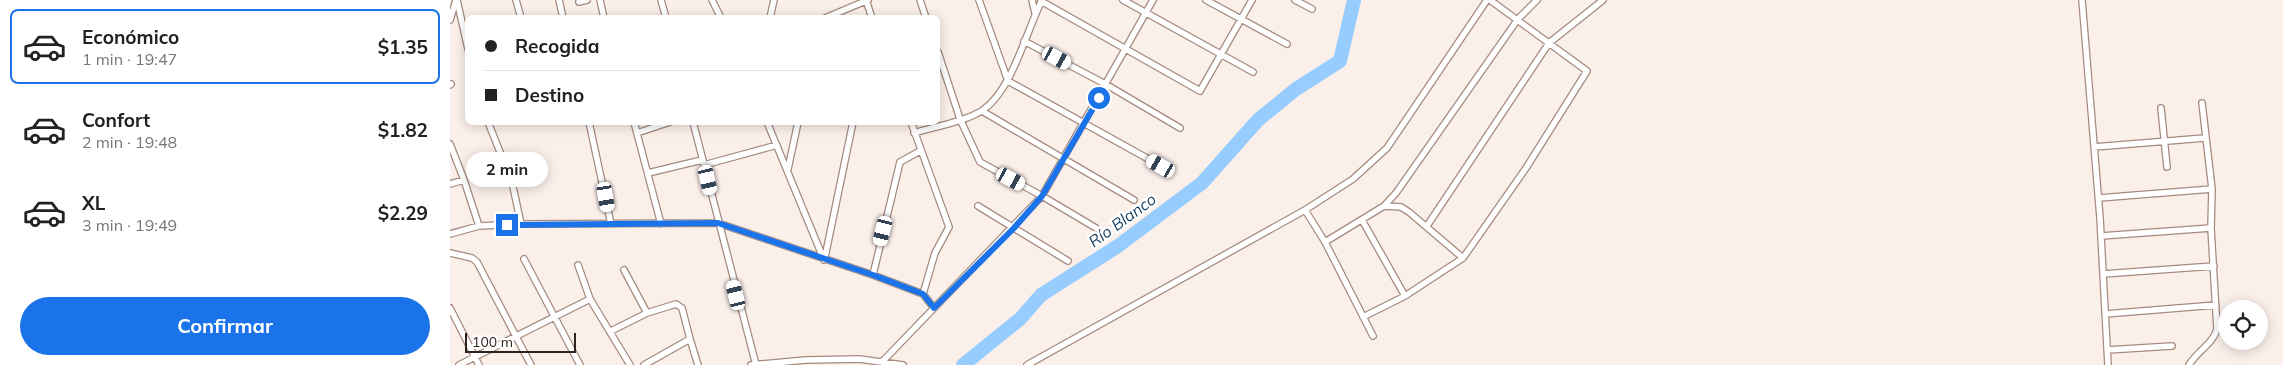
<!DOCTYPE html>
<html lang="es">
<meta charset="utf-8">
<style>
:root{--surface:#fff;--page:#f6f6f6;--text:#222;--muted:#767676;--line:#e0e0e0;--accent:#1a73e8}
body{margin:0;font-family:Mulish,sans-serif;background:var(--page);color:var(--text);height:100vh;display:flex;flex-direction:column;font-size:19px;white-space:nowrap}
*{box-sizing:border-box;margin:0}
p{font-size:16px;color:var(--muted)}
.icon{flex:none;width:28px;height:28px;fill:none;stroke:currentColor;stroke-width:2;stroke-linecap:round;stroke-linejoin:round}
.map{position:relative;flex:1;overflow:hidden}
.details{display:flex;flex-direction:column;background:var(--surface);width:450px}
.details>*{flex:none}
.banner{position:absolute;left:15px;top:15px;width:475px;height:110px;border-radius:8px;box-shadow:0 2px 12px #0003;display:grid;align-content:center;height:110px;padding:0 20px;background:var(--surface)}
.controls{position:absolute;left:1768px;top:300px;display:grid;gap:10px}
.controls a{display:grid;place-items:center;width:50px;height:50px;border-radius:50%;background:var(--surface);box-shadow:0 2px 12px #0003;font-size:25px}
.scale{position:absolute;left:15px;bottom:12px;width:111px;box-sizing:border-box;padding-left:5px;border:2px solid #2d221e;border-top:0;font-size:14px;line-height:18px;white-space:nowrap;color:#2d221e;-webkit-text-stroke:4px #fff;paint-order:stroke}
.end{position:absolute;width:22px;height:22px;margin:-11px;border:6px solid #1a73e8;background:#fff;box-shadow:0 0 0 2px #fff}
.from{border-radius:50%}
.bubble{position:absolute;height:35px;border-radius:18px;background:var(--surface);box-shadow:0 2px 12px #0003;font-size:16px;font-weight:700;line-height:35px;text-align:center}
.car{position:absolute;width:15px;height:30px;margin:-15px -8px;border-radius:6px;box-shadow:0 0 4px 1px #0007;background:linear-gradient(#fff 24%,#345 0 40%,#fff 0 76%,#345 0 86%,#fff 0)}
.banner b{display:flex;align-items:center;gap:18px;height:48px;font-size:19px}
.banner b+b{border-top:1px solid var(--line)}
.banner i{width:12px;height:12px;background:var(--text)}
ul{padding:9px 0 0;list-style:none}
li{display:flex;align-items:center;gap:15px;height:75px;margin:0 10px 8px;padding:0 10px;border:2px solid transparent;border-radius:8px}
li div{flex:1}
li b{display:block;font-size:19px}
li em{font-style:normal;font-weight:700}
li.current{border-color:var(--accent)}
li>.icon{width:45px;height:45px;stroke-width:1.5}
.action{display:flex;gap:10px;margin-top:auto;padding:10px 20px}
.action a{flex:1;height:58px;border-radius:30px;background:var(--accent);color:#fff;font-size:20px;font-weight:700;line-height:58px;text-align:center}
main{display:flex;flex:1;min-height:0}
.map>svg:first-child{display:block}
</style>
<main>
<section class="details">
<ul>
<li class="current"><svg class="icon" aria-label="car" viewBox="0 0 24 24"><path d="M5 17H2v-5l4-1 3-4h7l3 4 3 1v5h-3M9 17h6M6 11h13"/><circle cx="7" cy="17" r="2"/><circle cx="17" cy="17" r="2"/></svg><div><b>Económico</b><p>1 min · 19:47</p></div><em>$1.35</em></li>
<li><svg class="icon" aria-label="car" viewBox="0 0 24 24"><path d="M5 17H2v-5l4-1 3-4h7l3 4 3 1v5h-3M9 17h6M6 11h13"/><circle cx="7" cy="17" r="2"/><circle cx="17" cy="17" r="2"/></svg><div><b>Confort</b><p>2 min · 19:48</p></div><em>$1.82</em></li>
<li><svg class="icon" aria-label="car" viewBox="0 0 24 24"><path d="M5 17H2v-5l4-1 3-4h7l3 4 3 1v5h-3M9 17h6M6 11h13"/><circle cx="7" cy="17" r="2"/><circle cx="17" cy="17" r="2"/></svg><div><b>XL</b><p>3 min · 19:49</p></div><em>$2.29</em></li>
</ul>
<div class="action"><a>Confirmar</a></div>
</section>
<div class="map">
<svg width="1833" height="365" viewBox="0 0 1833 365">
<rect width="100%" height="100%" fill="#fbefea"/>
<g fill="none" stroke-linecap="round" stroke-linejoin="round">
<path stroke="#97cdfe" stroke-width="14" d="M513,365L570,319L591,295L668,246L752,183L808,120L846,89L890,61L904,0"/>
<defs>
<path id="minor" d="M7,0L18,49
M66,0L71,18
M109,0L113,18
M150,0L154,18
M211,0L216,18
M262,0L271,18
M416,0L422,18
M470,0L476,18
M529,0L558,81L711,166
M582,0L585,13
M673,0L803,72
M756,0L837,44
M845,0L862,9
M1632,0L1650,218L1658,365
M591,1L750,91L802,0
M129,2L137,0
M320,18L324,0
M375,18L418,0
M0,20L6,0
M574,41L657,85L730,128
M488,52L510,119L530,162L592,196L646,228
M0,85L1,84
M1711,108L1717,167
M532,111L684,200
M38,122L62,182L71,224
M139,122L161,224
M184,122L211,224
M243,122L306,365
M317,122L374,260
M461,122L499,227L485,253L473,294
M187,133L220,122
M464,133C484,127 517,121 533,110C562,90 576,32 592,0
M0,144L14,180
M1644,147L1755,138
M254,165L327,145
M338,169L348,122
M198,173L252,160
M0,184L14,180L29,226L0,234
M1649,198L1762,189
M528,206L618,261
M934,206L951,207L959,212L1013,258
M855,210L875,242L923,336
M912,220L955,296
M29,226L71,224L268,223L423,275L473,294L484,308
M977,226L1099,43L1153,0
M1651,236L1761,228
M875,242L934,206L946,193L1068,19L1087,0
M0,253L22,258L27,262L81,365
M375,257L403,122
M74,259L130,365
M128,265L140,299L180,365
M174,270L197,313L226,304L232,308L240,339
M1653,274L1764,266
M423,275L450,162L470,151
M0,308L29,365
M1655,314L1766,305
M913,317L955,296L1013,258L1076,168L1137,71L1040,0
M161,331L197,313
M1657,350L1722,346
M432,362L592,196L703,0
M9,365L140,299
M194,365L240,339L248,365
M301,365L356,360L409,359L453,365
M577,365L855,210L903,179L937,148L1037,0
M1739,365C1746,352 1764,343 1767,329L1761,228L1762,189L1752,103"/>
</defs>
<use href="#minor" stroke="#a58a7e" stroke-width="8"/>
<use href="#minor" stroke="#fff" stroke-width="5.5"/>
</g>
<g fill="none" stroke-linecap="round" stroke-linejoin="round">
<path stroke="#1a73e8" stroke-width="6" d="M57,225L268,223L423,275L473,294L484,308L564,228L592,196L649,98"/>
</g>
<g text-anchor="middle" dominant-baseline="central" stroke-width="5" stroke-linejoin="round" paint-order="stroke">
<g font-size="16" font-style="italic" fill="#143c5c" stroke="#fff">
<text transform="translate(672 220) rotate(-36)">Río Blanco</text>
</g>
</g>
</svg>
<div class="controls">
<a><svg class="icon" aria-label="locate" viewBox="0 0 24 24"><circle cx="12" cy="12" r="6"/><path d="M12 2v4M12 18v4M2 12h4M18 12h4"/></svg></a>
</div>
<div class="scale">100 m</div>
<i class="end from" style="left:649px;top:98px"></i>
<i class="end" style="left:57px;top:225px"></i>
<div class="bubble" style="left:16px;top:152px;width:82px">2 min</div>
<i class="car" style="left:607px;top:58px;rotate:118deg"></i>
<i class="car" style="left:711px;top:166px;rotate:300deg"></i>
<i class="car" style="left:561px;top:179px;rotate:118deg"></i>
<i class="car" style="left:258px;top:180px;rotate:167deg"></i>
<i class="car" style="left:156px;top:197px;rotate:170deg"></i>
<i class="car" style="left:433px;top:231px;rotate:194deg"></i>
<i class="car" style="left:286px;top:295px;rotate:346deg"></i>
<div class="banner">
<b><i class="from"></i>Recogida</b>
<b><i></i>Destino</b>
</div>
</div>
</main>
